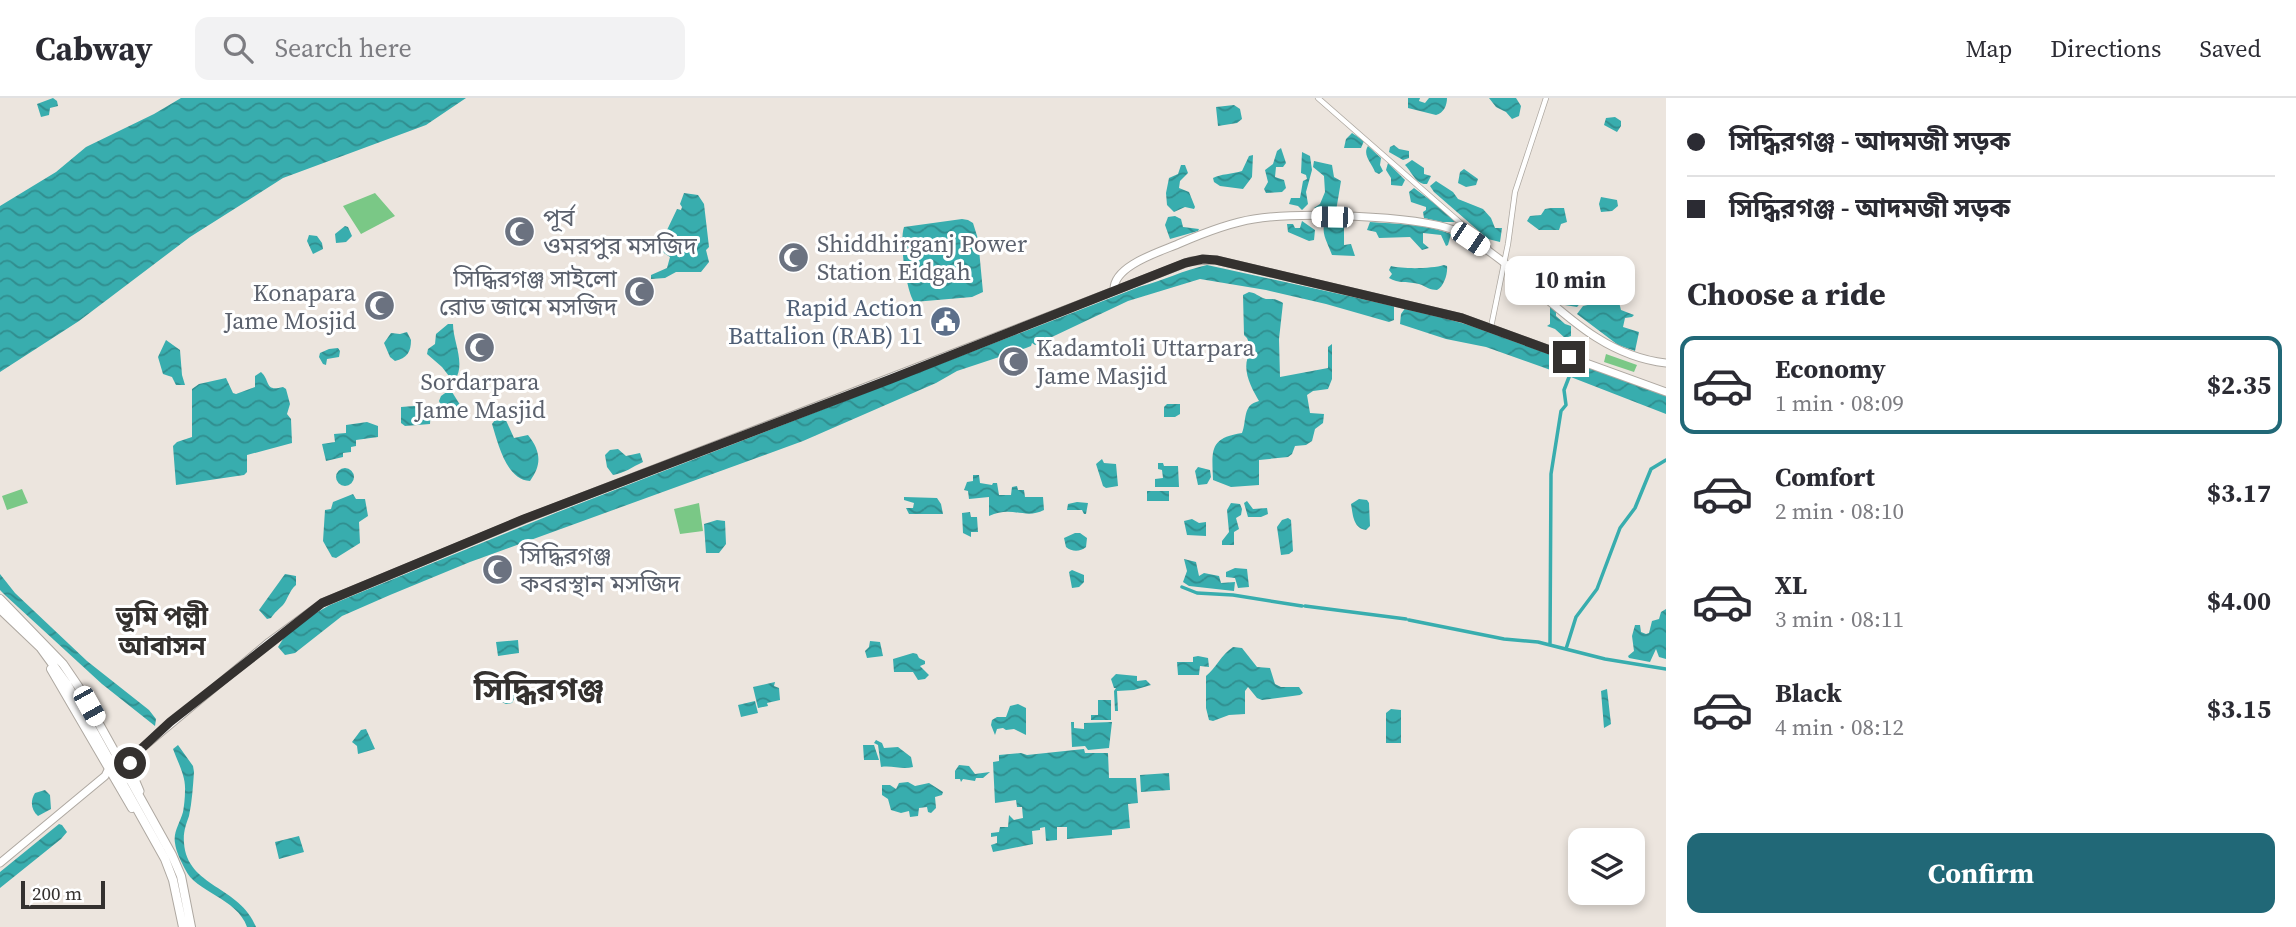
<!DOCTYPE html>
<meta charset="utf-8">
<style>
:root{--surface:#fff;--page:#f2f2f3;--text:#2b2b33;--muted:#7c7c81;--line:#e1e1e2;--accent:#216877}
body{margin:0;font-family:"Source Serif 4","Noto Sans Bengali",serif;background:var(--page);color:var(--text);height:100vh;display:flex;flex-direction:column;font-size:26px;white-space:nowrap}
*{box-sizing:border-box;margin:0}
p{font-size:23px;color:var(--muted)}
.icon{flex:none;width:38px;height:38px;fill:none;stroke:currentColor;stroke-width:2;stroke-linecap:round;stroke-linejoin:round}
.map{position:relative;flex:1;overflow:hidden}
.panel{display:flex;flex-direction:column;background:var(--surface);width:630px}
.panel>*{flex:none}
.banner{display:grid;align-content:center;height:154px;padding:0 21px;background:var(--surface)}
.buttons{position:absolute;left:1568px;top:730px;display:grid;gap:14px}
.buttons a{display:grid;place-items:center;width:77px;height:77px;border-radius:14px;background:var(--surface);box-shadow:0 4px 10px #0003;font-size:35px}
.scale{position:absolute;left:21px;bottom:18px;width:84px;box-sizing:border-box;padding-left:7px;border:4px solid #34312f;border-top:0;font-size:19px;line-height:24px;white-space:nowrap;color:#34312f;-webkit-text-stroke:5px #fff;paint-order:stroke}
.end{position:absolute;width:32px;height:32px;margin:-16px;border:9px solid #34312f;background:#fff;box-shadow:0 0 0 4px #fff}
.from{border-radius:50%}
.bubble{position:absolute;height:49px;border-radius:14px;background:var(--surface);box-shadow:0 4px 10px #0003;font-size:23px;font-weight:700;line-height:49px;text-align:center}
.car{position:absolute;width:21px;height:42px;margin:-21px -10px;border-radius:9px;box-shadow:0 0 5px 2px #0007;background:linear-gradient(#fff 24%,#345 0 40%,#fff 0 76%,#345 0 86%,#fff 0)}
.banner b{display:flex;align-items:center;gap:24px;height:66px;font-size:26px}
.banner b+b{border-top:2px solid var(--line)}
.banner i{width:18px;height:18px;background:var(--text)}
ul{padding:0;list-style:none}
li{display:flex;align-items:center;gap:21px;height:98px;margin:0 14px 10px;padding:0 7px;border:4px solid transparent;border-radius:14px}
li div{flex:1}
li b{display:block;font-size:26px}
li em{font-style:normal;font-weight:700}
li.on{border-color:var(--accent)}
li>.icon{width:63px;height:63px;stroke-width:1.5}
h2{padding:0 21px;font-size:32px;line-height:84px}
.cta{display:flex;gap:14px;margin-top:auto;padding:14px 21px}
.cta a{flex:1;height:80px;border-radius:14px;background:var(--accent);color:#fff;font-size:28px;font-weight:700;line-height:80px;text-align:center}
header{display:flex;align-items:center;gap:42px;box-sizing:border-box;height:98px;padding:0 35px;background:var(--surface);border-bottom:2px solid var(--line)}
header strong{font-size:33px}
nav{display:flex;gap:38px;margin-inline-start:auto;font-size:24px}
.search{width:490px;height:63px;background:var(--page);display:flex;align-items:center;gap:18px;box-sizing:border-box;padding:0 24px;border-radius:14px;color:var(--muted);font-size:26px}
main{display:flex;flex:1;min-height:0}
.map>svg:first-child{display:block}
</style>
<header>
<strong>Cabway</strong>
<div class="search"><svg class="icon" aria-label="search" viewBox="0 0 24 24"><circle cx="10" cy="10" r="6"/><path d="M15 15l6 6"/></svg>Search here</div>
<nav><a>Map</a><a>Directions</a><a>Saved</a></nav>
</header>
<main>
<div class="map">
<svg width="1666" height="829" viewBox="0 0 1666 829">
<defs>
<pattern id="water-waves" width="16" height="10" patternUnits="userSpaceOnUse" patternTransform="scale(1.75)"><rect width="16" height="10" fill="#38adae"/><path d="M0 5q4-4 8 0t8 0" fill="none" stroke="#308d8e"/></pattern>
</defs>
<rect width="100%" height="100%" fill="#ece5de"/>
<path fill="#7ac886" d="M375,95L395,118L361,136L343,108Z
M1606,256L1637,267L1634,274L1604,264Z
M22,391L28,405L7,412L2,398Z
M699,405L703,433L680,436L674,411Z"/>
<path fill="url(#water-waves)" d="M53,0L57,3L58,8L50,10L49,17L41,19L37,6Z
M181,0H466L426,27L283,80L190,139L79,223L0,274V108L56,74L86,49L154,16Z
M1408,0H1420L1419,3L1425,5L1429,0H1447C1447,7 1444,15 1436,17L1408,10Z
M1489,0H1516L1521,8L1519,18L1512,21L1506,14L1496,9Z
M1234,7L1240,11L1242,21L1237,25L1218,28L1216,9Z
M1615,19L1621,23V28L1617,34L1604,27L1606,20Z
M1352,35L1364,43L1361,50H1344L1346,41Z
M1394,47L1399,51L1409,53V60L1403,62L1389,54L1390,49Z
M1368,48L1381,60L1380,67L1383,73L1379,76L1375,74C1372,65 1362,57 1368,48Z
M1281,50L1286,65L1283,69H1276L1275,79L1284,82L1286,90L1282,94L1266,95L1264,91L1268,84L1265,72L1273,66L1277,53Z
M1302,54L1310,58L1312,72L1306,94L1308,106L1302,112L1298,108L1289,106L1291,100H1300L1303,83L1307,81L1306,77L1301,75Z
M1253,57L1252,79L1243,91L1220,88L1214,84L1213,80C1220,76 1233,76 1242,73L1249,58Z
M1412,62L1424,70V76L1431,78L1427,86C1416,87 1412,74 1405,67Z
M1314,63L1332,67L1334,79L1341,83L1336,113L1320,114L1314,110L1320,106L1325,94L1324,78L1313,69Z
M1388,65L1405,82L1402,88L1391,87V80L1386,72Z
M1181,67H1185L1188,75L1180,83L1179,90L1189,94L1195,109L1194,111L1185,109L1174,114L1167,107L1166,95L1169,80L1178,76Z
M1464,71L1478,81L1476,87L1466,89L1458,85L1460,74Z
M1436,83L1453,94L1458,101L1483,111L1491,120L1495,130H1502L1500,144L1488,141L1434,94L1430,88Z
M1414,90L1446,114L1455,124H1442L1424,120L1423,114L1426,112V109L1411,104L1409,94Z
M684,95L698,97L704,106L709,149L706,152L709,164L701,174H676L665,180L651,181V177L667,170L670,159L658,151L677,111L681,112L682,109L680,106Z
M1601,99L1617,102L1618,108L1612,113L1601,114L1599,106Z
M1551,110H1564L1567,124L1561,126L1559,132H1539L1527,123L1530,118L1541,117L1545,111Z
M1175,118L1181,121L1183,129L1199,131L1198,133L1170,141L1165,127L1168,119Z
M962,121L968,122L973,125L978,141L983,194L972,199L914,204C906,191 899,144 904,129Z
M1302,123L1315,132L1314,142L1309,143L1288,134L1287,126H1293L1295,130H1300Z
M1326,123L1344,125V147L1351,146L1355,158L1332,157C1329,147 1319,133 1326,123Z
M1370,124C1396,126 1427,126 1451,136L1448,147L1446,148L1441,137L1423,135V145L1429,150L1422,152L1410,139L1379,140L1376,134L1367,132Z
M345,128L348,129L352,138L346,144L336,145L335,136Z
M309,137L317,138L322,145L323,151L313,156L307,143Z
M1558,162L1575,166L1576,182L1585,200L1577,209L1565,207L1563,201C1550,196 1544,177 1549,164Z
M1207,167L1394,208V222L1389,224L1326,206L1266,192L1200,181L1128,203L1035,247L1032,245L1031,248L1026,250L957,273L936,285L803,343L470,464L390,497L342,518L295,555L285,557L278,549L285,538L314,516L330,507L364,493L558,414L1139,189C1162,183 1184,172 1207,167Z
M1444,167L1447,168C1448,175 1444,189 1437,192C1430,192 1427,189 1419,186C1409,183 1398,186 1389,180L1392,176L1389,172L1391,168C1403,171 1431,171 1444,167Z
M1249,194C1256,195 1258,198 1263,200C1270,203 1272,198 1283,205L1279,241L1280,279L1328,270V249L1332,246V281L1328,291L1313,293L1307,297L1310,315L1324,316L1323,325L1315,331L1312,343L1306,347L1295,348L1292,356L1288,359L1259,362V387L1231,389L1213,382C1212,352 1209,340 1242,335C1247,322 1242,307 1259,303C1251,289 1239,268 1252,252L1247,240L1244,237L1243,197Z
M1610,202L1619,204L1621,212L1634,217L1632,219L1625,220L1623,229L1639,234L1635,253L1618,247L1577,216L1583,208Z
M1550,206L1556,212V218L1565,226L1571,228V238L1565,240L1555,231L1547,228L1550,226Z
M1406,209L1479,230L1560,260L1563,262L1559,275L1486,249L1446,241L1400,226L1401,216Z
M448,226H453C453,244 466,265 455,282H452L442,269L427,256L428,251L435,246L436,236Z
M407,234L411,242C411,254 407,260 395,263L390,259L384,245L391,235L400,236Z
M166,242L180,252L182,277L185,287H176L172,279L163,276L158,259Z
M338,250L340,253L339,259L327,261L326,267L323,266L319,259L320,255L329,251Z
M1567,261L1666,298V316L1563,276Z
M261,274C271,283 264,294 283,289L286,291L290,306L287,316L291,321L292,345L247,357V374L244,377L176,387L173,348L177,344L192,339V291L199,286L226,280L233,295L236,296L255,289V278Z
M448,293L452,294L462,310L454,316L446,318L439,303L441,298Z
M1167,306H1180V316L1175,319H1164V309Z
M414,308L418,309L419,315L425,321L427,311L431,309L430,326L405,328L401,325V309Z
M504,318L514,340L528,337C541,353 542,367 530,383C506,382 498,345 492,326L495,322Z
M367,324L378,328V339L356,342V348L351,349V354L343,355V359L326,363L322,346L335,344L334,336L346,335V327Z
M618,351L626,358L640,355L643,364C632,369 625,375 613,377L607,369L605,357L610,352Z
M1102,361L1104,365L1116,366L1118,388L1106,390L1103,388L1096,366Z
M1158,365H1163L1164,368H1178L1179,389H1155V381L1163,380L1162,372L1158,371Z
M1198,369L1210,372L1211,379L1207,386L1198,387L1195,373Z
M336 379a9 9 0 1 1 18 0a9 9 0 1 1-18 0Z
M973,377H979L980,385L992,387L993,385H997L999,397H1011L1012,389L1017,388L1018,392H1024L1025,399H1043L1044,412C1025,422 1012,407 989,418V399L969,401L968,393L964,392L967,384L973,383Z
M1147,393H1169V403H1147Z
M353,396L356,401H365L368,418L359,424L360,445L336,460L332,459L323,443L325,412L331,411L333,404Z
M904,399L937,400L941,406L943,416H909L906,410H913L914,405L904,402Z
M1359,401L1367,402L1369,405L1370,428L1366,432C1353,430 1353,417 1351,406Z
M1247,403L1253,411L1267,410L1268,416L1261,419H1248L1244,405Z
M1077,404L1088,405L1086,416H1084L1082,412H1067L1068,406Z
M1231,405L1240,406L1242,411L1241,417L1236,420L1239,431L1234,434V447H1222V443L1229,434L1227,412Z
M970,414L971,419H977L978,434H971V439L963,435L962,415Z
M1288,420L1291,422L1293,453L1289,456L1281,457L1277,429L1282,422Z
M1192,421L1199,425L1206,424V438L1187,437L1184,423Z
M717,422L725,423L726,446L719,455H706L704,426Z
M1075,435H1080L1087,440L1086,449C1080,454 1072,454 1066,449L1064,440Z
M1184,461L1196,464L1199,478L1204,475L1219,478L1221,485L1235,484L1234,493L1189,488L1183,484L1187,473Z
M1235,470L1247,471L1249,489L1238,490L1235,480L1226,479V474Z
M1072,472L1084,477V484L1079,489L1072,490L1069,474Z
M0,476L15,495L87,563L149,612L156,621L155,628L102,586L6,498L0,492Z
M285,476L296,478V487C289,493 288,501 283,507C278,512 275,514 271,520L267,521L259,512Z
M1666,511V561L1659,559L1656,551L1650,564L1629,560L1628,558L1634,553L1632,538L1635,527H1640L1641,534L1646,536L1649,535L1652,523L1659,521L1661,514Z
M518,542L519,555L498,558L496,544Z
M870,543L880,544L883,558L867,560L865,553L869,549Z
M1233,549L1242,550L1257,569L1270,570L1275,586L1281,589H1299L1303,595L1300,597L1262,602L1257,600L1248,589L1245,593V616L1229,617L1213,623L1209,622L1206,610V578C1216,570 1221,557 1233,549Z
M913,555L917,556L919,560L925,563V566L920,568L929,577L925,581L918,582L913,574H894L893,561Z
M1198,558L1208,560L1209,569L1200,568L1199,577H1178L1177,564H1193V559Z
M1116,576L1137,578V583L1146,582L1151,587L1134,592L1117,593L1118,613H1115L1114,593L1116,590H1114L1111,581Z
M775,584L774,588L779,590L780,602L767,605L768,608L758,610L753,589Z
M1607,591L1611,626L1604,630L1601,593Z
M510,592L516,597L512,605L506,606L499,603L497,595Z
M1098,602H1111V622H1091V617H1098Z
M755,603L758,615L741,619L738,607Z
M1018,606L1026,610V637L1014,631L1006,632L1003,630L997,631L995,637L991,627L992,622L997,619H1006L1010,608Z
M1391,611L1401,612V645H1386V615Z
M1071,624H1074V630L1084,631V625L1112,624L1109,650L1088,652L1085,648L1072,649Z
M366,631L375,651L358,656L357,648L352,644L361,632Z
M876,642L882,645L884,650L898,649L911,659L913,669C902,672 892,667 881,669L878,647L874,645Z
M178,647L193,668L194,674C193,688 192,704 189,718C186,727 183,734 184,745C187,789 240,788 256,829H247C237,800 195,794 185,771C181,763 176,754 175,745C173,734 180,725 183,714C184,708 185,700 185,693C186,678 178,665 173,651Z
M863,647H874L879,662H864Z
M1084,651L1085,655H1108L1109,680H1136L1138,705L1128,706L1130,730L1112,732V737L1067,741V729H1057V742L1046,743L1045,729L1040,730V732L1032,733L1033,746L993,754L991,747L997,745V738L991,739V735L999,734L1000,729H1008L1009,717L1014,722L1023,720L1022,709H1017L1016,702L995,705L993,664L999,663V657L1021,655L1027,657Z
M959,667L969,668L975,676L990,674L983,680H976L975,683L963,681L961,684L960,681H955V673Z
M1169,675L1170,692L1141,694L1140,677Z
M908,684L915,688L929,685L943,694L942,697L935,699L936,710L931,715L928,714L927,709L919,710L918,718L910,719L909,713L901,715L891,712L888,701L882,697V687H890L896,691L899,685Z
M45,692L50,697L51,711L38,718C31,712 30,703 35,695Z
M59,726L62,727L67,734L61,741L0,790V774Z
M299,738L304,754L279,761L275,744Z"/>
<g fill="none" stroke-linecap="round" stroke-linejoin="round">
<path stroke="#38adae" stroke-width="3.5" d="M1182,489L1197,495L1233,497L1302,508
M1305,508L1406,521
M1409,522L1504,541L1538,544L1605,561L1666,571
M1550,547L1551,376L1561,313L1566,307L1564,292L1571,274
M1566,551L1576,519L1597,491L1620,430L1635,410L1651,371L1666,362"/>
<defs>
<path id="tertiary" d="M1318,0L1488,149
M1491,229L1508,146L1515,94L1546,0"/>
<path id="primary" d="M1114,192C1113,168 1159,154 1178,146C1201,136 1228,125 1254,121C1297,114 1413,117 1454,132C1468,138 1482,148 1494,157C1550,198 1593,257 1666,265
M138,654L129,667L140,693
M117,658L126,659L142,650L269,544L322,505L525,421L1191,163L1216,162L1462,220L1666,294
M0,765L105,678L109,670"/>
<path id="trunk" d="M0,501L63,566L78,588L172,757L181,778L191,829
M0,511L40,549L67,586L165,761L173,782L183,829
M51,571L132,710"/>
</defs>
<use href="#tertiary" stroke="#aea8a1" stroke-width="6"/>
<use href="#primary" stroke="#aea8a1" stroke-width="9"/>
<use href="#trunk" stroke="#aea8a1" stroke-width="10"/>
<use href="#tertiary" stroke="#fff" stroke-width="4.5"/>
<use href="#primary" stroke="#fff" stroke-width="7"/>
<use href="#trunk" stroke="#fff" stroke-width="8"/>
</g>
<g fill="none" stroke-linecap="round" stroke-linejoin="round">
<path stroke="#34312f" stroke-width="9" d="M130,665L142,650L170,624L322,505L524,421L891,281L1185,165L1203,161L1216,162L1462,220L1569,259"/>
</g>
<defs>
<symbol id="mosque-disc" viewBox="-11 -11 22 22"><circle r="9.5" fill="#6b7280" stroke="#fff"/><path d="M3.5-4.9A6 6 0 1 0 3.5 4.9A5 5 0 1 1 3.5-4.9Z" fill="#fff"/></symbol>
<symbol id="civic-disc" viewBox="-11 -11 22 22"><circle r="9.5" fill="#5c6f8a" stroke="#fff"/><path d="M-.6-6.5H3V-4.5H.6V-3L4-1V1h2V6H-6V1h2V-1L-.6-3ZM-1.2 2.5V6h2.4V2.5Z" fill="#fff"/></symbol>
</defs>
<g fill-rule="evenodd">
<use href="#mosque-disc" x="502" y="116" width="35" height="35"/>
<use href="#mosque-disc" x="776" y="142" width="35" height="35"/>
<use href="#mosque-disc" x="622" y="176" width="35" height="35"/>
<use href="#mosque-disc" x="362" y="190" width="35" height="35"/>
<use href="#civic-disc" x="928" y="206" width="35" height="35"/>
<use href="#mosque-disc" x="462" y="232" width="35" height="35"/>
<use href="#mosque-disc" x="996" y="246" width="35" height="35"/>
<use href="#mosque-disc" x="480" y="454" width="35" height="35"/>
</g>
<g text-anchor="middle" dominant-baseline="central" stroke-width="6" stroke-linejoin="round" paint-order="stroke">
<g font-size="24" fill="#5b616d" stroke="#fff" text-anchor="start">
<text x="543" y="119">পূর্ব<tspan x="543" dy="28">ওমরপুর মসজিদ</tspan></text>
<text x="817" y="145">Shiddhirganj Power<tspan x="817" dy="28">Station Eidgah</tspan></text>
<text x="617" y="180" text-anchor="end">সিদ্ধিরগঞ্জ সাইলো<tspan x="617" dy="28">রোড জামে মসজিদ</tspan></text>
<text x="356" y="194" text-anchor="end">Konapara<tspan x="356" dy="28">Jame Mosjid</tspan></text>
<text x="1036" y="249">Kadamtoli Uttarpara<tspan x="1036" dy="28">Jame Masjid</tspan></text>
<text x="480" y="283" text-anchor="middle">Sordarpara<tspan x="480" dy="28">Jame Masjid</tspan></text>
<text x="520" y="457">সিদ্ধিরগঞ্জ<tspan x="520" dy="28">কবরস্থান মসজিদ</tspan></text>
</g>
<g font-size="24" fill="#4e5e75" stroke="#fff" text-anchor="end">
<text x="923" y="209">Rapid Action<tspan x="923" dy="28">Battalion (RAB) 11</tspan></text>
</g>
<g font-size="26" font-weight="bold" fill="#34312f" stroke="#fff">
<text x="162" y="518">ভূমি পল্লী<tspan x="162" dy="30">আবাসন</tspan></text>
</g>
<g font-size="32" font-weight="bold" fill="#34312f" stroke="#fff">
<text x="539" y="591">সিদ্ধিরগঞ্জ</text>
</g>
</g>
</svg>
<div class="buttons">
<a><svg class="icon" aria-label="layers" viewBox="0 0 24 24"><path d="M12 4l9 5-9 5-9-5zM3 14l9 5 9-5"/></svg></a>
</div>
<div class="scale">200 m</div>
<i class="end from" style="left:130px;top:665px"></i>
<i class="end" style="left:1569px;top:259px"></i>
<div class="bubble" style="left:1505px;top:158px;width:130px">10 min</div>
<i class="car" style="left:1332px;top:119px;rotate:271deg"></i>
<i class="car" style="left:1470px;top:141px;rotate:124deg"></i>
<i class="car" style="left:89px;top:608px;rotate:151deg"></i>
</div>
<section class="panel">
<div class="banner">
<b><i class="from"></i>সিদ্ধিরগঞ্জ - আদমজী সড়ক</b>
<b><i></i>সিদ্ধিরগঞ্জ - আদমজী সড়ক</b>
</div>
<h2>Choose a ride</h2>
<ul>
<li class="on"><svg class="icon" aria-label="car" viewBox="0 0 24 24"><path d="M5 17H2v-5l4-1 3-4h7l3 4 3 1v5h-3M9 17h6M6 11h13"/><circle cx="7" cy="17" r="2"/><circle cx="17" cy="17" r="2"/></svg><div><b>Economy</b><p>1 min · 08:09</p></div><em>$2.35</em></li>
<li><svg class="icon" aria-label="car" viewBox="0 0 24 24"><path d="M5 17H2v-5l4-1 3-4h7l3 4 3 1v5h-3M9 17h6M6 11h13"/><circle cx="7" cy="17" r="2"/><circle cx="17" cy="17" r="2"/></svg><div><b>Comfort</b><p>2 min · 08:10</p></div><em>$3.17</em></li>
<li><svg class="icon" aria-label="car" viewBox="0 0 24 24"><path d="M5 17H2v-5l4-1 3-4h7l3 4 3 1v5h-3M9 17h6M6 11h13"/><circle cx="7" cy="17" r="2"/><circle cx="17" cy="17" r="2"/></svg><div><b>XL</b><p>3 min · 08:11</p></div><em>$4.00</em></li>
<li><svg class="icon" aria-label="car" viewBox="0 0 24 24"><path d="M5 17H2v-5l4-1 3-4h7l3 4 3 1v5h-3M9 17h6M6 11h13"/><circle cx="7" cy="17" r="2"/><circle cx="17" cy="17" r="2"/></svg><div><b>Black</b><p>4 min · 08:12</p></div><em>$3.15</em></li>
</ul>
<div class="cta"><a>Confirm</a></div>
</section>
</main>
